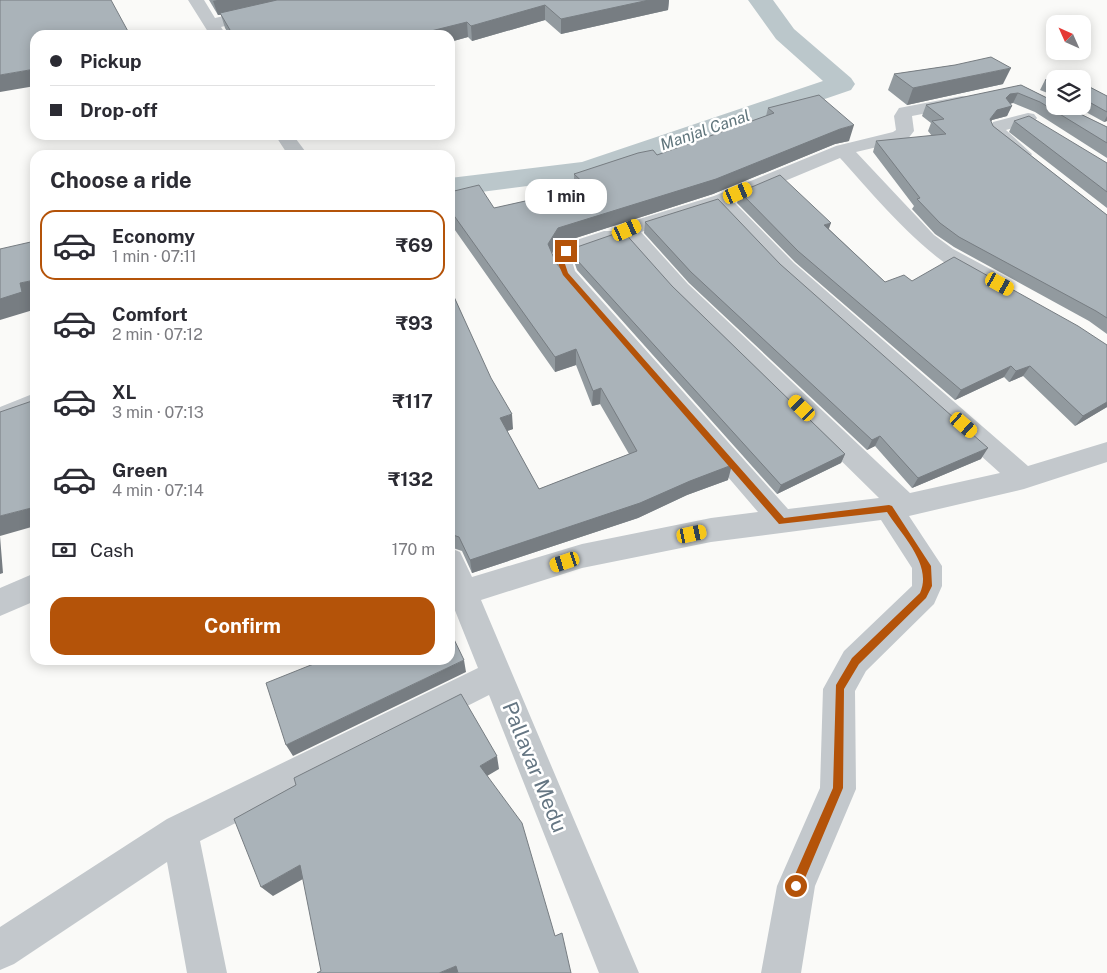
<!DOCTYPE html>
<meta charset="utf-8">
<style>
:root{--surface:#fff;--page:#f7f7f7;--text:#2b2b33;--muted:#7c7c81;--line:#e1e1e2;--accent:#b45309}
body{margin:0;font-family:"Public Sans",sans-serif;background:var(--page);color:var(--text);height:100vh;display:flex;flex-direction:column;font-size:19px;white-space:nowrap}
*{box-sizing:border-box;margin:0}
p{font-size:16px;color:var(--muted)}
.icon{flex:none;width:28px;height:28px;fill:none;stroke:currentColor;stroke-width:2;stroke-linecap:round;stroke-linejoin:round}
.map{position:relative;flex:1;overflow:hidden}
.side{position:absolute;left:30px;top:150px;width:425px;height:515px;display:flex;flex-direction:column;background:var(--surface);border-radius:15px;box-shadow:0 2px 12px #0003}
.side>*{flex:none}
.guide{position:absolute;left:30px;top:30px;width:425px;height:110px;border-radius:15px;box-shadow:0 2px 12px #0003;display:grid;align-content:center;height:110px;padding:0 20px;background:var(--surface)}
.needle{width:32px;rotate:315deg}
.tools{position:absolute;left:1046px;top:15px;display:grid;gap:10px}
.tools a{display:grid;place-items:center;width:45px;height:45px;border-radius:10px;background:var(--surface);box-shadow:0 2px 12px #0003;font-size:25px}
.end{position:absolute;width:22px;height:22px;margin:-11px;border:6px solid #b45309;background:#fff;box-shadow:0 0 0 2px #fff}
.from{border-radius:50%}
.bubble{position:absolute;height:35px;border-radius:15px;background:var(--surface);box-shadow:0 2px 12px #0003;font-size:16px;font-weight:700;line-height:35px;text-align:center}
.car{position:absolute;width:15px;height:30px;margin:-15px -8px;border-radius:6px;box-shadow:0 0 4px 1px #0007;background:linear-gradient(#f5c518 24%,#345 0 40%,#f5c518 0 76%,#345 0 86%,#f5c518 0)}
.guide b{display:flex;align-items:center;gap:18px;height:48px;font-size:19px}
.guide b+b{border-top:1px solid var(--line)}
.guide i{width:12px;height:12px;background:var(--text)}
ul{padding:0;list-style:none}
li{display:flex;align-items:center;gap:15px;height:70px;margin:0 10px 8px;padding:0 10px;border:2px solid transparent;border-radius:15px}
li div{flex:1}
li b{display:block;font-size:19px}
li em{font-style:normal;font-weight:700}
li.active{border-color:var(--accent)}
li>.icon{width:45px;height:45px;stroke-width:1.5}
h2{padding:0 20px;font-size:22px;line-height:60px}
.pay{display:flex;align-items:center;gap:12px;height:55px;padding:0 20px;font-size:19px}
.pay p{margin-inline-start:auto}
.primary-button{display:flex;gap:10px;margin-top:auto;padding:10px 20px}
.primary-button a{flex:1;height:58px;border-radius:15px;background:var(--accent);color:#fff;font-size:20px;font-weight:700;line-height:58px;text-align:center}
.map>svg:first-child{display:block}
</style>
<div class="map">
<svg width="1107" height="973" viewBox="0 0 1107 973">
<rect width="100%" height="100%" fill="#fafaf8"/>
<g fill="none" stroke-linecap="round" stroke-linejoin="round">
<path fill="#bbc7cb" fill-rule="evenodd" d="M748,0H773L794,29L851,78L855,84L851,90L597,177L450,196V178L582,162L823,81L776,39Z"/>
<path fill="#c3c8cc" fill-rule="evenodd" d="M188,0H204L215,18L296,0H324L321,3L221,27L226,35H210Z
M962,96L968,97L971,101L968,105L912,116L914,131L907,140L856,152L934,235L953,249L994,271L997,276L994,281C952,292 867,187 840,158L734,202L794,263L1028,466L1107,442V462L1024,489L909,516L942,566V586L934,604L866,671L855,691L856,789L815,886L801,973H761L777,886L820,788L823,689L844,651L912,586V568L881,520L711,542L582,568L481,600L639,973H599L489,695L200,841L227,973H187L167,862L14,964L0,970V927L167,819L478,668L450,598V548L460,552L472,577L582,544L711,518L758,512L557,278L550,261L558,246L604,231H617L620,225L714,196L836,146L893,132L896,130L894,116L899,108ZM717,208L778,273L1000,473L910,493L688,284L641,232ZM621,236L672,294L879,498L788,509L575,271L572,261L575,255L618,241Z
M1028,113L1034,114L1037,118L1034,122L1006,130L1032,154L1029,158C1013,162 995,143 987,131L993,122Z
M275,135H293L308,155H288Z
M35,393V413L0,428V407Z
M35,573V601L0,616V588Z"/>
</g>
<path fill="#929a9f" d="M209,0H669L668,10L561,34L545,20L472,41L468,37L450,42V35H229L225,28L221,15H218Z
M955,65L1003,84L907,105L888,90L894,74Z
M1045,80L1055,82V96L1040,90Z
M1082,83L1107,96V121L1104,122L1075,106H1082Z
M1021,85L1107,127V158L1035,112L1013,103L1010,104L1007,116L992,120L991,122L993,126L1107,215V334L1089,321L954,247L935,234L912,209L914,206L873,152L876,141L932,136L928,131L931,123L922,116L926,105Z
M768,108L849,141L835,144L713,194L557,244L552,254L556,263L728,480L687,495L638,518L472,573L462,551L450,547V288L513,429L507,431L539,489L629,454L600,404L592,406L576,365L555,372L450,223V192L494,208L575,190H574V174L657,155L766,116Z
M1014,121L1107,163V208L1009,132Z
M740,192L829,229L885,282L912,281L1106,345L1107,407L1075,426L1023,376L1009,382L1004,377L955,400L795,262L737,203Z
M645,222L780,264L981,459L912,488L875,446L867,450L689,283L644,233Z
M574,252L672,286L845,454L841,463L777,494L577,270L574,261Z"/>
<path fill="#777d82" d="M217,0H287L218,15L213,1Z
M649,0H669L668,10L561,34V19Z
M545,5V20L472,41L471,26Z
M467,22L468,37L450,42V35H415Z
M1011,68L1003,84L907,105L913,88Z
M35,69V86L0,92V75Z
M1018,93L1013,103L1006,104L1012,106L1007,116L992,120L985,130L990,119L1006,98L1010,94Z
M1107,116V121L1104,122Z
M854,125L849,141L835,144L713,194L557,244L548,260V244L558,228L840,129Z
M831,223L827,234L824,225Z
M35,280V299L32,300L33,310L0,320V299L20,283Z
M576,349V365L555,372V357Z
M1011,366L1004,377L955,400L961,390Z
M1030,366L1023,376L1009,382L1016,371Z
M601,388L600,404L592,406L593,391Z
M1107,402V407L1075,426L1083,416Z
M512,414L513,429L501,433L500,418Z
M880,436L875,446L867,450L872,440Z
M988,448L981,459L912,488L918,478Z
M845,454L841,463L777,494L781,485Z
M732,465L728,480L687,495L638,518L472,573L470,560Z
M35,507V526L0,536L3,573L0,574V516Z
M464,660L466,672L293,756L286,745Z
M497,756L499,769L482,779L480,766Z
M300,865L310,875L273,896L261,887Z
M456,966L460,972L457,973H439Z"/>
<path fill="#aab3b9" stroke="#777d82" d="M0,0H111L130,35H35V61H32L35,69L0,75Z
M277,0H649L561,19L545,5L471,26L467,22L415,35H233L220,13Z
M991,57L1011,68L913,88L894,74L955,65Z
M1050,79L1055,82V85L1045,80Z
M1082,83L1107,96V112L1082,98Z
M1021,85L1055,102V106H1064L1107,127V143L1040,102L1018,93L1010,94L1006,98L1012,106L997,110L990,119L993,126L1107,215V318L1096,311L959,237L940,223L917,199L920,198L876,141L946,134L932,121L944,119L926,105Z
M819,95L854,125L840,129L716,179L558,228L548,244L556,263L732,465L690,481L640,503L470,560L459,537L450,534V288L491,378L512,414L500,418L539,489L637,451L601,388L593,391L576,349L555,357L450,210V192L479,185L494,208L588,187L574,174L638,153L653,150L657,155L774,113L768,108Z
M1029,116L1107,163V192L1014,121Z
M780,175L831,223L824,225L885,282L904,275L912,281L954,257L1078,326L1107,345V402L1083,416L1030,366L1016,371L1011,366L961,390L798,251L740,192Z
M718,199L780,264L988,448L918,478L880,436L872,440L691,272L645,222Z
M623,231L672,286L845,454L781,485L577,260L574,252L577,247Z
M35,241V280L20,283L22,292L0,299V249Z
M32,401L35,409V507L0,516V412Z
M450,631L464,660L286,745L266,683L316,663L314,660H450Z
M461,694L497,756L480,766L522,823L555,936L562,933L571,973H458L456,966L439,973H317L321,971L300,865L261,887L234,819L296,785L294,778Z"/>
<path fill="#b45309" d="M564,250L569,251L564,261L568,273L784,518L889,505L892,506L931,566L932,586L926,598L859,664L844,689L843,788L800,890L796,891L790,886L833,788L836,685L852,658L920,593C933,565 901,534 887,512L779,524L563,275L557,261Z"/>
<g text-anchor="middle" dominant-baseline="central" stroke-width="5" stroke-linejoin="round" paint-order="stroke">
<g font-size="16" font-style="italic" fill="#60757c" stroke="#fff">
<text transform="translate(705 130) rotate(-19)">Manjal Canal</text>
</g>
<g font-size="21" fill="#657683" stroke="#fff">
<text transform="translate(535 767) rotate(68)">Pallavar Medu</text>
</g>
</g>
</svg>
<div class="tools">
<a><svg class="needle" viewBox="-14 -14 28 28"><path d="M0-13l5 13h-10z" fill="#e53935"/><path d="M0 13l5-13h-10z" fill="#7c7c81"/></svg></a>
<a><svg class="icon" aria-label="layers" viewBox="0 0 24 24"><path d="M12 4l9 5-9 5-9-5zM3 14l9 5 9-5"/></svg></a>
</div>
<i class="end from" style="left:796px;top:886px"></i>
<i class="end" style="left:566px;top:251px"></i>
<div class="bubble" style="left:525px;top:179px;width:82px">1 min</div>
<i class="car" style="left:738px;top:193px;rotate:67deg"></i>
<i class="car" style="left:627px;top:230px;rotate:66deg"></i>
<i class="car" style="left:1000px;top:284px;rotate:119deg"></i>
<i class="car" style="left:802px;top:408px;rotate:314deg"></i>
<i class="car" style="left:964px;top:425px;rotate:131deg"></i>
<i class="car" style="left:692px;top:534px;rotate:78deg"></i>
<i class="car" style="left:565px;top:562px;rotate:252deg"></i>
<div class="guide">
<b><i class="from"></i>Pickup</b>
<b><i></i>Drop-off</b>
</div>
<section class="side">
<h2>Choose a ride</h2>
<ul>
<li class="active"><svg class="icon" aria-label="car" viewBox="0 0 24 24"><path d="M5 17H2v-5l4-1 3-4h7l3 4 3 1v5h-3M9 17h6M6 11h13"/><circle cx="7" cy="17" r="2"/><circle cx="17" cy="17" r="2"/></svg><div><b>Economy</b><p>1 min · 07:11</p></div><em>₹69</em></li>
<li><svg class="icon" aria-label="car" viewBox="0 0 24 24"><path d="M5 17H2v-5l4-1 3-4h7l3 4 3 1v5h-3M9 17h6M6 11h13"/><circle cx="7" cy="17" r="2"/><circle cx="17" cy="17" r="2"/></svg><div><b>Comfort</b><p>2 min · 07:12</p></div><em>₹93</em></li>
<li><svg class="icon" aria-label="car" viewBox="0 0 24 24"><path d="M5 17H2v-5l4-1 3-4h7l3 4 3 1v5h-3M9 17h6M6 11h13"/><circle cx="7" cy="17" r="2"/><circle cx="17" cy="17" r="2"/></svg><div><b>XL</b><p>3 min · 07:13</p></div><em>₹117</em></li>
<li><svg class="icon" aria-label="car" viewBox="0 0 24 24"><path d="M5 17H2v-5l4-1 3-4h7l3 4 3 1v5h-3M9 17h6M6 11h13"/><circle cx="7" cy="17" r="2"/><circle cx="17" cy="17" r="2"/></svg><div><b>Green</b><p>4 min · 07:14</p></div><em>₹132</em></li>
</ul>
<div class="pay"><svg class="icon" aria-label="cash" viewBox="0 0 24 24"><path d="M3 7h18v10H3z"/><circle cx="12" cy="12" r="2"/></svg>Cash<p>170 m</p></div>
<div class="primary-button"><a>Confirm</a></div>
</section>
</div>
